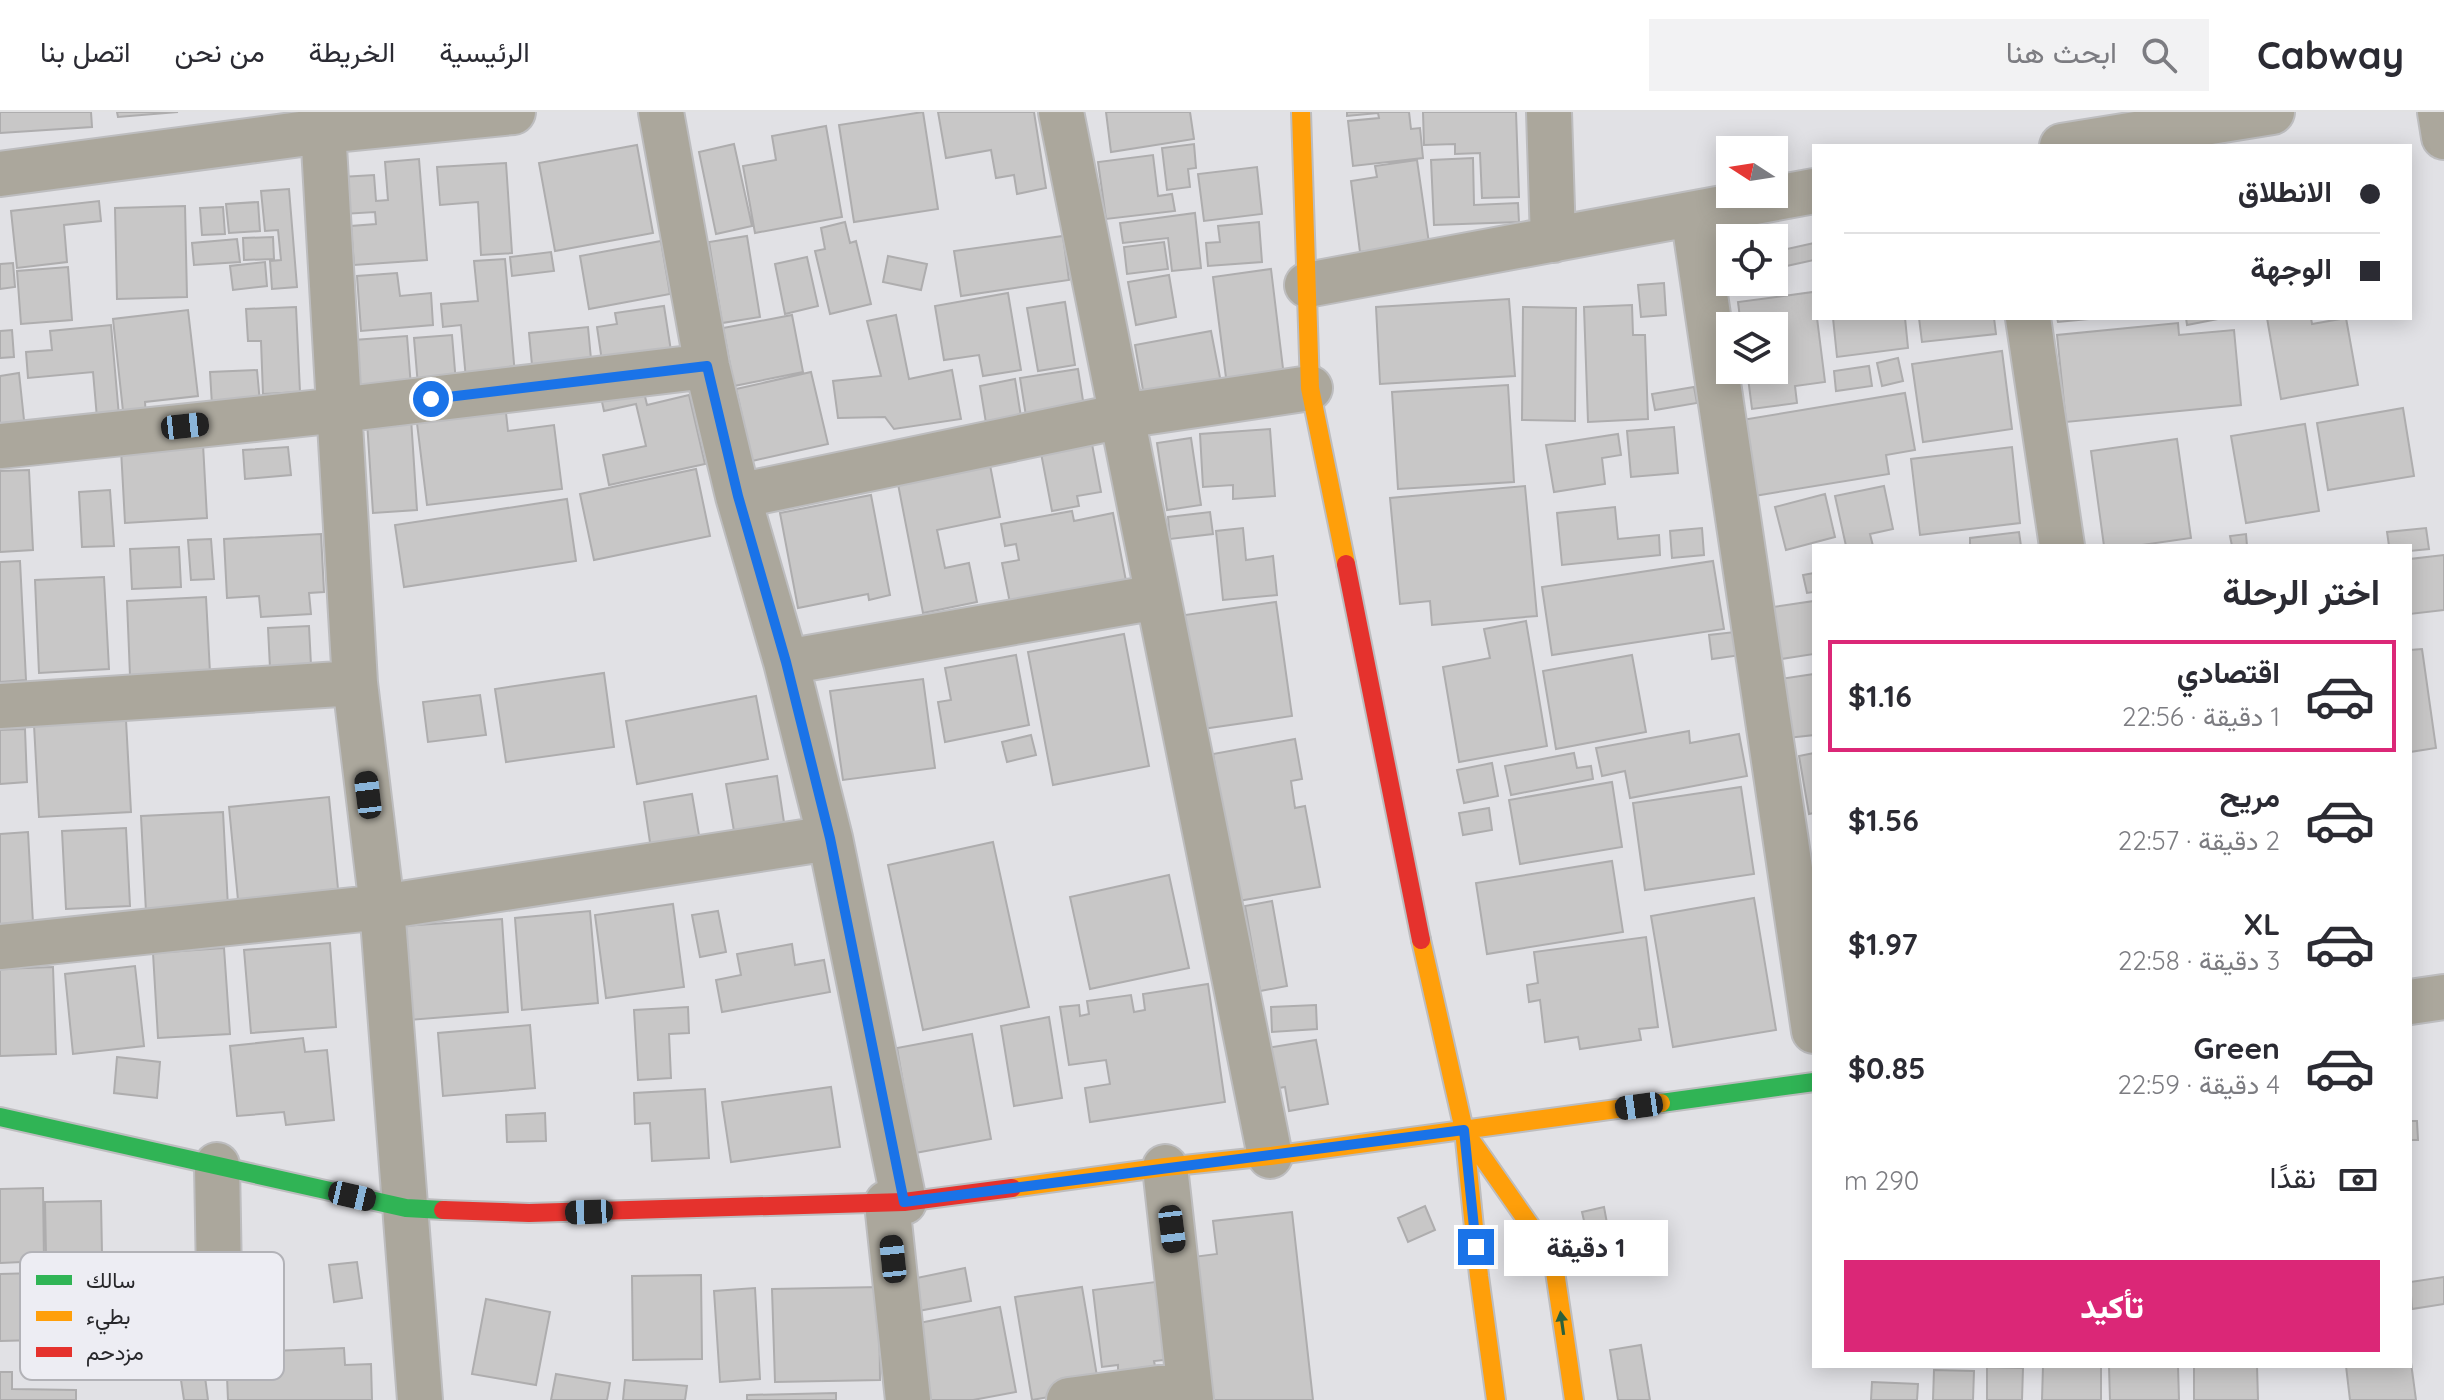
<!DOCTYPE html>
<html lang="ar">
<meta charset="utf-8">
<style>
:root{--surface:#fff;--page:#f2f2f3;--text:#2b2b33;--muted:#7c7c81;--line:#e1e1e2;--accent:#db2777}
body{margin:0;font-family:Quicksand,Vazirmatn,sans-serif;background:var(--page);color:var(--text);direction:rtl;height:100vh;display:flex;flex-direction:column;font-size:30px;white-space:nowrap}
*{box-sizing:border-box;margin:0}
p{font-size:26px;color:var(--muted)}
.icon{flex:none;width:44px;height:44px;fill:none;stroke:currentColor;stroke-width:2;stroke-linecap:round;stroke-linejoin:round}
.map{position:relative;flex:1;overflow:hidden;direction:ltr}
.panel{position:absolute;left:1812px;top:432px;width:600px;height:824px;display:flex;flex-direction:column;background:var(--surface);border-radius:0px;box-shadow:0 4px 20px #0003;direction:rtl}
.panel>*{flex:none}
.hud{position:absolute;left:1812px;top:32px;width:600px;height:176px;border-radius:0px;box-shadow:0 4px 20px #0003;direction:rtl;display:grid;align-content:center;height:176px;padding:0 32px;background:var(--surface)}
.needle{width:52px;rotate:282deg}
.controls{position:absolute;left:1716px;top:24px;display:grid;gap:16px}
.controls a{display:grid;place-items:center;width:72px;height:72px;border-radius:0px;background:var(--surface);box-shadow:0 4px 20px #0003;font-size:40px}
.end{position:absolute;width:36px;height:36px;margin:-18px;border:10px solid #1a73e8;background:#fff;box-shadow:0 0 0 4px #fff}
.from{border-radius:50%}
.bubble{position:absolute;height:56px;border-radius:0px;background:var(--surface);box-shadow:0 4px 20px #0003;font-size:26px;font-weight:800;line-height:56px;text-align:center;direction:rtl}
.car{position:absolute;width:24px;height:48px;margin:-24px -12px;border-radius:10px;box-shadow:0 0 6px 2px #0007;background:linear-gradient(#222 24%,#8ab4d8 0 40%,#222 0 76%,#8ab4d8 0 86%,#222 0)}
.hud b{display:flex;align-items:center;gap:28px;height:76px;font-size:30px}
.hud b+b{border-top:2px solid var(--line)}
.hud i{width:20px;height:20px;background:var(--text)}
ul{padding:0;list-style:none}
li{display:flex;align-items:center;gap:24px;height:112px;margin:0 16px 12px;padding:0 16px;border:4px solid transparent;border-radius:0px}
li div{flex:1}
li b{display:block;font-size:30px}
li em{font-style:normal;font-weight:800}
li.current{border-color:var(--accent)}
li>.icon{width:72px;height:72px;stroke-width:1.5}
h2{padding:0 32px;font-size:36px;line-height:96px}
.pay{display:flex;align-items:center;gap:20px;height:88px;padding:0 32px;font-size:30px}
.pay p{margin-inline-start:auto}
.action{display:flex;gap:16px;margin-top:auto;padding:16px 32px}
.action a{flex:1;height:92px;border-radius:0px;background:var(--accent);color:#fff;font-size:32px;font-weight:800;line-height:92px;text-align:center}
header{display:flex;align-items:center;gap:48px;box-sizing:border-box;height:112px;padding:0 40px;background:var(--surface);border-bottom:2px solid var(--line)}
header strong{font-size:38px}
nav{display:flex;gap:44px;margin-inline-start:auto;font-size:28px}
.search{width:560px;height:72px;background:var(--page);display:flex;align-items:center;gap:20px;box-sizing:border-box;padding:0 28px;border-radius:0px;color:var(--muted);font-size:30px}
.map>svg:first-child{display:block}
</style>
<header>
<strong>Cabway</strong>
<div class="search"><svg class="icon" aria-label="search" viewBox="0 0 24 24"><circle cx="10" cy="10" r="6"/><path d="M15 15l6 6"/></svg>ابحث هنا</div>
<nav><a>الرئيسية</a><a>الخريطة</a><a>من نحن</a><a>اتصل بنا</a></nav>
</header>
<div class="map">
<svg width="2444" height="1288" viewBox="0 0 2444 1288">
<rect width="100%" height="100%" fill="#e1e1e5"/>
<path fill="#c8c7c7" stroke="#aeadae" stroke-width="2" d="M0,0H91L92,15L0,21Z
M117,0H178L118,5Z
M923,0L938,97L854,110L839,13Z
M938,0H1034L1046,76L1017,82L1014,63L996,66L991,38L946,46Z
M1106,0H1190L1194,27L1111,40Z
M1347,0H1409L1411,17L1420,16L1423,46L1353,54L1348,9L1379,6L1378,1L1347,4Z
M1423,0H1516L1519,85L1482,86L1480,41L1455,42V32L1424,33Z
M826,14L842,105L755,121L743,54L776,48L772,24Z
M734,32L752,114L716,122L699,40Z
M1194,32L1196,56L1188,57L1190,75L1167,78L1162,36Z
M637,33L653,121L555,139L539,51Z
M1153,43L1158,84L1172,82L1175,99L1106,107L1098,50Z
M1473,46L1474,93L1518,91L1519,110L1434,113L1431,48Z
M419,47L427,148L354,153L351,114L376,112L375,100L343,102L341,65L374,63L376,89L388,88L385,50Z
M1417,48L1430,138L1401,134L1360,140L1351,69L1377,65L1375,54Z
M506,51L512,141L481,143L478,90L440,93L437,55Z
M1257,55L1262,102L1204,109L1198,62Z
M289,77L297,175L272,177L270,149L281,148L278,118L265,119L261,79Z
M99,89L101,109L64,113L67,150L17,156L11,99Z
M258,90L260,119L229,121L226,92Z
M185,94L187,185L117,187L115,96Z
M223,95L225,122L202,123L200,96Z
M1195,101L1201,156L1172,159L1168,126L1123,131L1120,111Z
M845,110L850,131L856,129L871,192L830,202L815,139L825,137L821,116Z
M1259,110L1262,150L1208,154L1206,131L1220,130L1218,114Z
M747,124L760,205L722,211L709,130Z
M1063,124L1069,168L961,184L954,139Z
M273,125L274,147L244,148L243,126Z
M237,127L240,150L194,153L192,131Z
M661,129L670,182L589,197L580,144Z
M1164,130L1168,157L1127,162L1124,135Z
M1814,131V148L1782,155L1778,139Z
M551,140L554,159L512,164L510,145Z
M888,144L927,152L921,178L883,170Z
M807,145L818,194L785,202L775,152Z
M505,147L515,263L466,267L461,213L443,215L441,192L478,189L474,149Z
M265,150L267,174L233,178L230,154Z
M13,151L15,175L0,177V152Z
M68,155L72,208L21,212L17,159Z
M1271,157L1285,273L1228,281L1213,165Z
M397,161L400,184L431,181L433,213L361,219L357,164Z
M1169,163L1176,205L1136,213L1128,170Z
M1664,171L1666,203L1641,205L1638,173Z
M1813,180L1814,206H1817L1825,270L1795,274L1797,291L1752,297L1747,258H1774V214H1741L1738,190Z
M1008,181L1021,258L983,264L979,243L944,248L935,194Z
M1509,187L1515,264L1380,272L1376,195Z
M1065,190L1075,253L1038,259L1027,196Z
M1632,193L1633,223H1645L1648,307L1588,310L1584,195Z
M664,194L671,239L602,249L597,215L617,212L615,201Z
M296,195L300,280L263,282L261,229H248L246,197Z
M1523,195L1576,196L1575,309L1522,308Z
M188,198L198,284L145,290L146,305L124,308L113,207Z
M792,203L803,260L734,274L723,216Z
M896,203L909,267L952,258L961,307L894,317L885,305L838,306L833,269L881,264L867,209Z
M1833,206H1905L1908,236L1837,245Z
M1919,206H1994L1996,222L1922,230Z
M2057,206H2088V207L2058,210Z
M2186,206H2223L2187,213Z
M2267,206H2311L2312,212L2346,206L2358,273L2281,287Z
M2178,211L2179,223L2234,218L2241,293L2066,310L2057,223Z
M111,213L119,304L97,306L93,260L28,266L26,240L52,238L50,219Z
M588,215L591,247L532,253L529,221Z
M12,218L14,245L0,246V219Z
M1211,219L1223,281L1146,295L1135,233Z
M452,223L456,271L418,274L414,226Z
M407,224L411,275L357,279L354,228Z
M2002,239L2012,317L1923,330L1912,252Z
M1898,246L1903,269L1882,274L1877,251Z
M1869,254L1872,274L1836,279L1834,259Z
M1078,257L1084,295L1026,304L1020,266Z
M257,258L260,291L212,293L210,260Z
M811,260L828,332L752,349L736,277Z
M19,261L25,317L0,320V264Z
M641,267L647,293L689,283L705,352L609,373L603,343L646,334L636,292L604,299L599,276Z
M1015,267L1021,305L986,311L980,274Z
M1508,273L1514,370L1398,377L1392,280Z
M1694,275L1697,291L1655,298L1652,282Z
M1905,281L1915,338L1886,343L1889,362L1754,384L1742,308Z
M505,292L508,319L554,313L562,377L427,393L416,303Z
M2403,296L2414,364L2328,378L2317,311Z
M411,306L417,398L373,401L367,309Z
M2305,312L2319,399L2246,411L2231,324Z
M1674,315L1678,361L1631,365L1627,319Z
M1270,317L1275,384L1233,387V373L1203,375L1200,322Z
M1618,322L1621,343L1602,346L1605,372L1554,380L1546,333Z
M1191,326L1201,393L1167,398L1157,331Z
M2177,327L2191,426L2135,434H2104L2091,339Z
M203,332L207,406L125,411L121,337Z
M1092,332L1101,380L1077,384L1079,394L1052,399L1041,341Z
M288,335L291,363L245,367L243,338Z
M2012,335L2020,411L1920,423L1911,347Z
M990,353L1000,405L937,418L945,456L969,451L977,490L923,501L898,372Z
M696,357L710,424L594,448L580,382Z
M29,358L33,438L0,440V359Z
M1525,374L1537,504L1432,513L1430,489L1400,492L1390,386Z
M1884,374L1893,417L1870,422L1873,434H1846L1835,384Z
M110,378L114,434L82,435L79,380Z
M1825,382L1835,425L1786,438L1775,395Z
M871,383L890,483L869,488L868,482L798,496L780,401Z
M567,387L576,449L404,475L395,413Z
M1615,395L1618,427L1659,423L1660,443L1562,453L1557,401Z
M1072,399L1074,409L1113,401L1126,469L1010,491L1002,451L1019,448L1016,432L1005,434L1001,412Z
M1210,400L1213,422L1170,427L1168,405Z
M1243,416L1246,448L1273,444L1277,483L1223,488L1216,419Z
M1702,416L1704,443L1672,446L1670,419Z
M2426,416L2429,437L2410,439V434H2389L2387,420Z
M2019,420L2021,434H1970V426Z
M321,422L324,480L309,481L311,502L261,505L259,484L227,486L224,427Z
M2246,422L2247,434H2232L2230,424Z
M211,427L214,467L191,468L188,428Z
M179,435L181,475L132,477L130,437Z
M2444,443V498L2410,502V447Z
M20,449L26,568L0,570V450Z
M1713,449L1724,517L1552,543L1542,475Z
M1814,461V480L1807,481L1803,463Z
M104,465L109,557L39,561L35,468Z
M206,485L210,561L130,564L127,489Z
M1814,489V542L1781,547L1773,495Z
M1276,490L1292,604L1195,618L1178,504Z
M1526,509L1547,634L1459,650L1443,555L1490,546L1484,517Z
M309,514L311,553L270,556L268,516Z
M1744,519L1748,542L1712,547L1709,523Z
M1124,522L1149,654L1053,673L1028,540Z
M2422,537L2436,636L2410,640V538Z
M1016,543L1029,613L945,630L938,590L951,588L945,556Z
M1632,543L1646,620L1556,637L1543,559Z
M604,561L614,635L506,650L495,577Z
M1814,562V623L1788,626L1780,567Z
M923,567L935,656L843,668L830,579Z
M480,583L486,623L428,630L423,590Z
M756,584L768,647L637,672L626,609Z
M126,608L131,700L39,705L34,613Z
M25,617L27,670L0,672V618Z
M1689,619L1690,631L1739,622L1747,664L1630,686L1625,659L1602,664L1596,636Z
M1031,623L1036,643L1007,650L1002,630Z
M1295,627L1302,667L1291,669L1295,696L1305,694L1320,775L1238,789L1213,642Z
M1574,641L1577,656L1591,654L1593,667L1511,683L1505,654Z
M1814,641V701L1809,702L1799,644Z
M1492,651L1498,684L1464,691L1457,658Z
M777,664L785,717L735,725L726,672Z
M1612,670L1622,735L1520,752L1509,688Z
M1741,675L1754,762L1645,778L1633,691Z
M692,682L700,729L651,737L644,690Z
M329,685L338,777L238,788L229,695Z
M1489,696L1492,718L1463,723L1459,701Z
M223,700L228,795L146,800L141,704Z
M126,716L130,794L66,797L62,719Z
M28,720L33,811L0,812V722Z
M993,730L1029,895L923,918L888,753Z
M1612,749L1623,820L1487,842L1476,771Z
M1169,763L1189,856L1090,877L1070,785Z
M1754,786L1776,918L1673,935L1651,804Z
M1272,789L1287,874L1260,879L1245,794Z
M673,792L684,875L606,886L595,803Z
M590,799L598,891L522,898L515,806Z
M718,799L726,840L700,845L692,803Z
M502,807L508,900L409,908L403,814Z
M1646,825L1658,915L1639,917L1641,928L1580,937L1578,925L1545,930L1540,888L1529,890L1527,873L1538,871L1534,840Z
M330,831L336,915L251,921L244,838Z
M792,832L795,853L824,848L830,880L722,900L716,868L741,863L737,842Z
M224,836L230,922L158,926L153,841Z
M135,854L144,934L73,942L65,862Z
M53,855L56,942L0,944V857Z
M1208,872L1225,990L1090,1010L1085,976L1110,972L1106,948L1069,953L1060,895L1079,893L1080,904L1089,902L1087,889L1131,883L1134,900L1145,898L1143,882Z
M1316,893L1317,917L1272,920L1271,895Z
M688,895L689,921L669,922L671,966L638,968L634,898Z
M1049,905L1062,986L1014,994L1001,914Z
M530,913L535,976L443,984L438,921Z
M972,922L991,1027L915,1041L897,936Z
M303,926L305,940L327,938L334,1008L286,1013L284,1000L237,1004L230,934Z
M1316,928L1328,992L1289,999L1285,975L1273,977L1267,936Z
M117,945L160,950L157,986L114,981Z
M831,975L840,1035L731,1050L722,990Z
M705,977L709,1046L652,1049L650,1011L635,1012L634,981Z
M545,1001L546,1029L507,1030L506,1003Z
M2410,1009H2417L2418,1028H2410Z
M43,1076L44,1149L0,1151V1077Z
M101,1089L103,1194L47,1195L45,1090Z
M1425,1094L1435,1118L1408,1130L1398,1106Z
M1604,1095L1609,1122L1588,1126L1582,1100Z
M1292,1100L1313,1288H1201L1185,1146L1217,1142L1213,1109Z
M357,1150L362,1186L334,1190L329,1153Z
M965,1156L971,1189L913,1200L907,1168Z
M36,1161L37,1228L0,1229V1162Z
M701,1163L702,1247L633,1248L632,1164Z
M2444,1165V1192L2412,1197L2410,1170Z
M1163,1169L1172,1247L1154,1249L1155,1254L1118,1259V1253L1102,1255L1093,1178Z
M879,1175L880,1268L775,1270L772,1177Z
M1082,1175L1099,1276L1032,1288L1015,1185Z
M755,1176L760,1267L720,1270L714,1179Z
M486,1187L550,1200L536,1273L472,1262Z
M1000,1195L1016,1280L973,1288H928L914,1212Z
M1641,1233L1650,1288H1618L1610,1238Z
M344,1236L345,1253L371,1252L372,1288H228L226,1241Z
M2410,1243L2416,1288H2350L2346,1254H2410Z
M2043,1254H2101V1288H2042Z
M2109,1254H2178L2179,1288H2110Z
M2194,1254H2257L2258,1288H2194Z
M1987,1255L2023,1256L2022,1288H1987Z
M1934,1258L1974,1259L1973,1288H1933Z
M0,1260H12V1277L76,1278V1288H0Z
M556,1262L610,1271L607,1288H551Z
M205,1265L208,1288H184L181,1268Z
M625,1268L687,1274L685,1288H623Z
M1872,1270L1918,1272L1917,1288H1871Z
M836,1281V1288H747V1283Z"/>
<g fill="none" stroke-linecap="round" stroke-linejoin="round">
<defs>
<path id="street" d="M322,0L355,571L382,795L420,1288
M661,0L707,254L738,384L786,550L830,726L904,1090
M1061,0L1270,1044
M1549,0L1553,128
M2440,0L2444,25
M2062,34L2272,0
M0,62L323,19L513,0
M1693,102L1814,919
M1307,173L1814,79
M2028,206L2062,434
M0,334L339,298L707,254
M738,384L1122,304L1310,276
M786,550L1157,485
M0,594L355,571
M0,835L382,795L830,726
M2410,890L2444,885
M217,1053L220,1222
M1165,1055L1191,1288
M887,1091L908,1288
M1069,1288L1189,1272"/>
<path id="fast" d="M1661,991L1814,970
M0,1005L406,1096L443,1098"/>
<path id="slow" d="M1301,0L1310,276L1346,452
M1421,828L1464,1018L1479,1164L1496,1288
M1465,1020L1553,1146L1574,1288
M1012,1076L1165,1055L1270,1044L1661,991"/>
<path id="jam" d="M1346,452L1421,828
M443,1098L529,1101L904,1090L1012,1076"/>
</defs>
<use href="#street" stroke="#bdbdbf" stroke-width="48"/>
<use href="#fast" stroke="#bdbdbf" stroke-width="22"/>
<use href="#slow" stroke="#bdbdbf" stroke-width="22"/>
<use href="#jam" stroke="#bdbdbf" stroke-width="22"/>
<use href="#street" stroke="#aba79c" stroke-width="44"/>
<use href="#fast" stroke="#30b455" stroke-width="18"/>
<use href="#slow" stroke="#ff9f0a" stroke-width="18"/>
<use href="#jam" stroke="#e5322d" stroke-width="18"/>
</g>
<defs><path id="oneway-solid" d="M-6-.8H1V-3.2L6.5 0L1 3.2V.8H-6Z" transform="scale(2)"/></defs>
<use fill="#2b603c" href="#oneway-solid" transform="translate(1562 1211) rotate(-98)"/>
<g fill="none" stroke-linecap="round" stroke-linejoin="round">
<path stroke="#1a73e8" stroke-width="10" d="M431,287L707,254L738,384L786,550L830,726L904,1090L1464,1018L1476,1135"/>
</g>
<rect x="20" y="1140" width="264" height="128" rx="12" fill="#ededf3" stroke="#b2b2b7" stroke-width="2"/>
<rect x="36" y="1163" width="36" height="10" fill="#30b455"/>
<rect x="36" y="1199" width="36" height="10" fill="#ff9f0a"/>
<rect x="36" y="1235" width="36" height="10" fill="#e5322d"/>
<g font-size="22" fill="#28282b">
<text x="86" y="1176">سالك</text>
<text x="86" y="1212">بطيء</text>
<text x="86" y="1248">مزدحم</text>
</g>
</svg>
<div class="controls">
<a><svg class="needle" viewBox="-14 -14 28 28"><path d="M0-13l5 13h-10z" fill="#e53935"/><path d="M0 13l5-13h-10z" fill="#7c7c81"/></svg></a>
<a><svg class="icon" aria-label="locate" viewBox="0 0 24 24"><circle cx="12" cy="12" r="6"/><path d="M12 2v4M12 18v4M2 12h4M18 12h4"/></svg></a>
<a><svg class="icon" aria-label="layers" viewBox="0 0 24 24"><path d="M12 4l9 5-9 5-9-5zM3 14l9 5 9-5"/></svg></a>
</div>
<i class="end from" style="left:431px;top:287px"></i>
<i class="end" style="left:1476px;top:1135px"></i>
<div class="bubble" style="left:1504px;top:1108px;width:164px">1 دقيقة</div>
<i class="car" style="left:185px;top:314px;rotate:84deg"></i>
<i class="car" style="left:368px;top:683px;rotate:353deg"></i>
<i class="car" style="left:1639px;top:994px;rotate:262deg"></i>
<i class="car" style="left:352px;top:1084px;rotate:103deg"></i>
<i class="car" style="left:589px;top:1100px;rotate:268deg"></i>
<i class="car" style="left:1172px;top:1117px;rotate:173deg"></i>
<i class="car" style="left:893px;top:1147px;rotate:354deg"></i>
<div class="hud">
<b><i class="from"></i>الانطلاق</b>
<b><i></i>الوجهة</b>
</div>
<section class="panel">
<h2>اختر الرحلة</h2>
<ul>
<li class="current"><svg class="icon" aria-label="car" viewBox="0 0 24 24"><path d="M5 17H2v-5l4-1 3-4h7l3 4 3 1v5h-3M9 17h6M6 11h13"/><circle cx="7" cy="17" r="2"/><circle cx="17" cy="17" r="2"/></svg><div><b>اقتصادي</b><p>1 دقيقة · 22:56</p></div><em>$1.16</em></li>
<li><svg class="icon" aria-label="car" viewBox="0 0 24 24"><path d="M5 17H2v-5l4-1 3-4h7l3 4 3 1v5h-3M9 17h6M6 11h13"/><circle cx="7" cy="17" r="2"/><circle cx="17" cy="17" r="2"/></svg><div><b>مريح</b><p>2 دقيقة · 22:57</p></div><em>$1.56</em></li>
<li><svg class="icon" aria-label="car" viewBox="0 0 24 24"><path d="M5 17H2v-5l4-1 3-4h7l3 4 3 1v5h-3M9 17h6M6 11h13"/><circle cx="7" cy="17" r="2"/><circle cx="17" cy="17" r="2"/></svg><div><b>XL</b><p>3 دقيقة · 22:58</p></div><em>$1.97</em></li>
<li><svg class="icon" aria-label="car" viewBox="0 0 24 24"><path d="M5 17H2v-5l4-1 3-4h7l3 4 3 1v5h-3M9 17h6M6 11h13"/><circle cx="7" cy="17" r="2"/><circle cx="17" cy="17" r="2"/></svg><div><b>Green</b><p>4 دقيقة · 22:59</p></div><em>$0.85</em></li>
</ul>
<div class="pay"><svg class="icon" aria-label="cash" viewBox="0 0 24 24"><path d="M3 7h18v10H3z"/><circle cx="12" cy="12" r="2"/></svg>نقدًا<p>290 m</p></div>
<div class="action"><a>تأكيد</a></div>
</section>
</div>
